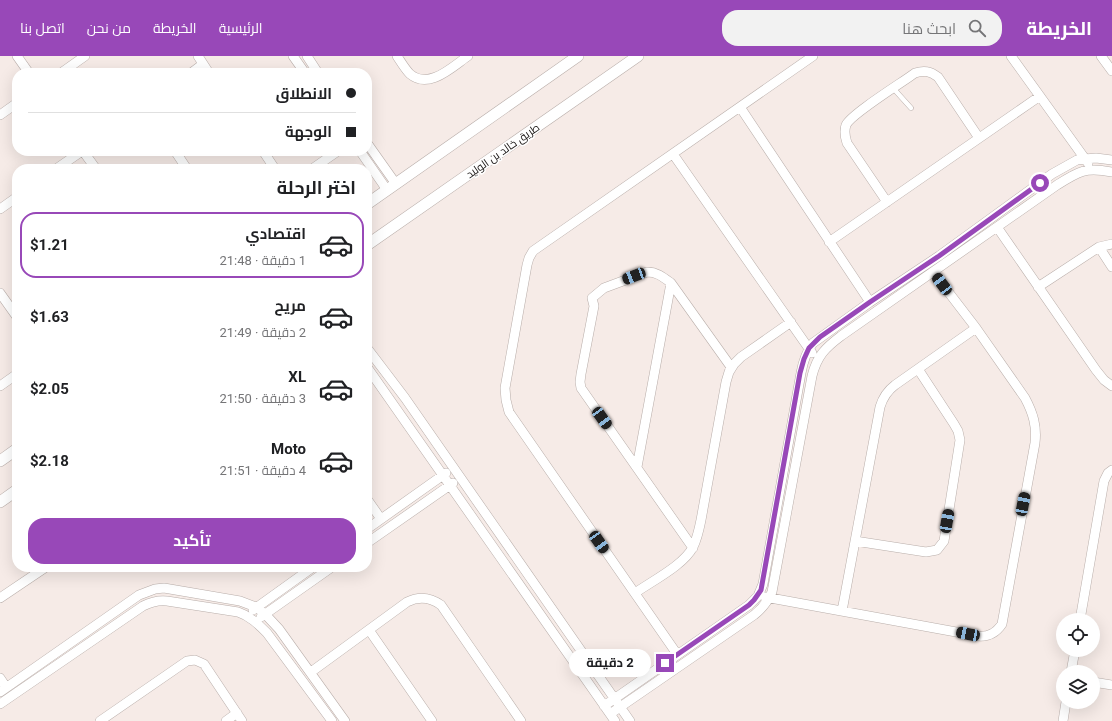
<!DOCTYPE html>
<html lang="ar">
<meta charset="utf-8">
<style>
:root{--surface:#fff;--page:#f2f2f2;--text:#202124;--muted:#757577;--line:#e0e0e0;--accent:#9848b8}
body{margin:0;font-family:Roboto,Cairo,sans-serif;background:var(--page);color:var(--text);direction:rtl;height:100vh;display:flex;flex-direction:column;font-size:15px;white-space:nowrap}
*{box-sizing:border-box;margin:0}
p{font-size:13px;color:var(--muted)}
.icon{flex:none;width:22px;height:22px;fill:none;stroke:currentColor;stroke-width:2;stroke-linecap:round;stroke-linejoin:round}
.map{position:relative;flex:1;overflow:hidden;direction:ltr}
.side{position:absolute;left:12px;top:108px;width:360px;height:408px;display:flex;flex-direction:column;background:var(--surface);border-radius:16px;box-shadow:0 4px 16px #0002;direction:rtl}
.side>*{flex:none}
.hud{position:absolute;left:12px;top:12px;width:360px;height:88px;border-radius:16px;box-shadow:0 4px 16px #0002;direction:rtl;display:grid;align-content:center;height:88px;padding:0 16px;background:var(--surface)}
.tools{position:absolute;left:1056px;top:557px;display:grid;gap:8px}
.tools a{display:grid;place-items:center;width:44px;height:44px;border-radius:50%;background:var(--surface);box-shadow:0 4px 16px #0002;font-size:20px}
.end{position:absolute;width:18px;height:18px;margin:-9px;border:5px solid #9848b8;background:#fff;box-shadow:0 0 0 2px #fff}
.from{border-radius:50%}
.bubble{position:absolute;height:28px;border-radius:14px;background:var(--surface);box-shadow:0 4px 16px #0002;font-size:13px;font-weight:700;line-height:28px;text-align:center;direction:rtl}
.car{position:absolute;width:12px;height:24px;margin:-12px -6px;border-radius:5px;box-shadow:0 0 3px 1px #0007;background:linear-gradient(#222 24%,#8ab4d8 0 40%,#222 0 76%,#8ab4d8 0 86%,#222 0)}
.hud b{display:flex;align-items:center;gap:14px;height:38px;font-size:15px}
.hud b+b{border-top:1px solid var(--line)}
.hud i{width:10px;height:10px;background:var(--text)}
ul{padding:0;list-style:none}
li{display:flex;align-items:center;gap:12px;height:66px;margin:0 8px 6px;padding:0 8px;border:2px solid transparent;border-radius:16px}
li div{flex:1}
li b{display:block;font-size:15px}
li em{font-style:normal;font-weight:700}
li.selected{border-color:var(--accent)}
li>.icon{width:36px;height:36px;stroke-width:1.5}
h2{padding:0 16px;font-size:18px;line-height:48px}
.primary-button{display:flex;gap:8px;margin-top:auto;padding:8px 16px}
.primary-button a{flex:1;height:46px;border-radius:16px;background:var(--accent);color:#fff;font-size:16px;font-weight:700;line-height:46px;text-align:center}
header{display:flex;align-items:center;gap:24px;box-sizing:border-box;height:56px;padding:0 20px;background:var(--accent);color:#fff}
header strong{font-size:19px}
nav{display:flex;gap:22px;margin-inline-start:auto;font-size:14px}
.search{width:280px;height:36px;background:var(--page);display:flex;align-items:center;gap:10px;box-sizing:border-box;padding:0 14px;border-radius:16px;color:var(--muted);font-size:15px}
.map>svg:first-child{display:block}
</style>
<header>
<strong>الخريطة</strong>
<div class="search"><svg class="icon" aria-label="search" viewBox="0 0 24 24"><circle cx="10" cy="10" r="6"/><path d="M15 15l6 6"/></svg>ابحث هنا</div>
<nav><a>الرئيسية</a><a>الخريطة</a><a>من نحن</a><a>اتصل بنا</a></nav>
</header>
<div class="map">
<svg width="1112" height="665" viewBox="0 0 1112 665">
<rect width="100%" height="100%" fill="#f6ebe7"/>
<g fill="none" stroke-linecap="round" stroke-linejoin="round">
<defs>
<path id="service" d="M893,32L911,52"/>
<path id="minor" d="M17,0L29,17
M198,0L209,17
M293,0L305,17
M307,0L318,17
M397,0C401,6 405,13 410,18C429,34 452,11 468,0
M1011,0L1088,107
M1101,0L1112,15
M61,17L85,0
M191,17L203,8
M740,51L870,246
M0,59L17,47
M367,87L396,128
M83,95L96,113
M175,95L187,113
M263,95L275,113
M360,95L387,134
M673,98L812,297
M56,113L82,95
M312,113L338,95
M887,146L847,87C845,81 844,75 846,69C851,58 903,26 915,17C924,14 930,15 938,21L979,82
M0,153L17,141
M997,171L1096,314L1104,324L1112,330
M829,186L1040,40
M1099,191L1112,211
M1038,231L1099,191L1112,188
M0,237L17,261
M367,292L405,342L630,665
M367,311L615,665
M0,330L17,318
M637,411L671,227
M367,443L381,463
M367,473L446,417
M855,485L926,496L937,494L944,485L960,384L958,375L954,368L918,313
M367,487L453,427
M693,492L581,332L580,326L581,318L594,250L592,242L604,232L647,216C657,216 663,221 671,227L731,311
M635,537C652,525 684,509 693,491C697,483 699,474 701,464L726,326L729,316L734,308L741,301L791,266
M765,541L978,580C989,581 996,577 1002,568L1035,387C1037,370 1033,357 1025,342L976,272L933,216
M0,542L46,511
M253,554L313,511
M842,555L880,351C883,341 887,335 895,329L976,272
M261,561L332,511
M1080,564L1104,425L1108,417L1112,414
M369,574L432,665
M677,598L509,356L506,344L505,332L527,209L529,202L533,195L813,0
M311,616L407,546C419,540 430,541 441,549L521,665
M1071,616L1075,594
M0,622L6,631
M1093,626L1112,629
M0,636L139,539L155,533L164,532L240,545L256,551L265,558L279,573L345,665
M0,648L143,550C151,546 158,544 167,545L238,556C250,560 258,568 267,577L332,665
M604,650L749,549L758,540L763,528L801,317C803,306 806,296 813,287L870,246L939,200L1052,118L1077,104L1085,103L1096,102L1112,104
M610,658L754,559C763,552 768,545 772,536L812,320C817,300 825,292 841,280L1057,129C1079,115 1085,111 1112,116
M100,665L187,605L195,604L204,608L242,665
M226,665L237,657
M1063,665L1066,646"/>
<path id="tertiary" d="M367,148L578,0
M367,189L638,0
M0,405L17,393
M0,446L17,434"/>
</defs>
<use href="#service" stroke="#b9aeaa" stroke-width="5.5"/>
<use href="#minor" stroke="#b9aeaa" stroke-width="10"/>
<use href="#tertiary" stroke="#b9aeaa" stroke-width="12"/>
<use href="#service" stroke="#fff" stroke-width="4.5"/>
<use href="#minor" stroke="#fff" stroke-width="9"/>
<use href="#tertiary" stroke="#fff" stroke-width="11"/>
</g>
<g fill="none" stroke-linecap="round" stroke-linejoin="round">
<path stroke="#9848b8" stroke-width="5" d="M665,607L749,549L754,544L761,534L800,317L804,303L809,292L820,281L870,246L939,200L1040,127"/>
</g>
<g text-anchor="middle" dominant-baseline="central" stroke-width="3" stroke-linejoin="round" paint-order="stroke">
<g font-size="11" fill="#181413" stroke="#fff">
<text transform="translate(503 95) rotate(-35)">طريق خالد بن الوليد</text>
</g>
</g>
</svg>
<div class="tools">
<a><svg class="icon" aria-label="locate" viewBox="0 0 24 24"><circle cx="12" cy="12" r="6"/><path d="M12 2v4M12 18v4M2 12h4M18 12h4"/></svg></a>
<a><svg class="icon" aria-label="layers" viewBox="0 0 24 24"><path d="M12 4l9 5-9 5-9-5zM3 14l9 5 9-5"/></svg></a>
</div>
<i class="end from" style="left:1040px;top:127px"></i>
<i class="end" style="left:665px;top:607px"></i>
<div class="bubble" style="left:569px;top:593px;width:82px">2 دقيقة</div>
<i class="car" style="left:634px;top:220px;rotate:249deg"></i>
<i class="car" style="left:942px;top:228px;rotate:323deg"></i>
<i class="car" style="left:602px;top:362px;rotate:144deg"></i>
<i class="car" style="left:1023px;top:448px;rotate:11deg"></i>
<i class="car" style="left:947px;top:465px;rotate:10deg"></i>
<i class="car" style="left:599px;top:486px;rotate:145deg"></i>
<i class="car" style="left:968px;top:578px;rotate:281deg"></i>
<div class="hud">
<b><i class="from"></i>الانطلاق</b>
<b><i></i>الوجهة</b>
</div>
<section class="side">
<h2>اختر الرحلة</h2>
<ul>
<li class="selected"><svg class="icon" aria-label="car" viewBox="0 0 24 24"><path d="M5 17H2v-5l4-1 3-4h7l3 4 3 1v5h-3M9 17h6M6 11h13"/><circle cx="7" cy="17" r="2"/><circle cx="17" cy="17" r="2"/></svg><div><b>اقتصادي</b><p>1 دقيقة · 21:48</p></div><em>$1.21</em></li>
<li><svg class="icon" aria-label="car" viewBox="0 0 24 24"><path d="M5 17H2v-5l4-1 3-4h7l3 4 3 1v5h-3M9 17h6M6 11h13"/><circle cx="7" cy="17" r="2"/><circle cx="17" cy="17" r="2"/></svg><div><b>مريح</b><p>2 دقيقة · 21:49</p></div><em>$1.63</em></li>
<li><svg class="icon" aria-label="car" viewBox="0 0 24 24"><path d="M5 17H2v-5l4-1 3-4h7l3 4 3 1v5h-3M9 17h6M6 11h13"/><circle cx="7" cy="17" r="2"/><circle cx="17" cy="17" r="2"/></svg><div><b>XL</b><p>3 دقيقة · 21:50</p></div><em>$2.05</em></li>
<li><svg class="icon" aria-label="car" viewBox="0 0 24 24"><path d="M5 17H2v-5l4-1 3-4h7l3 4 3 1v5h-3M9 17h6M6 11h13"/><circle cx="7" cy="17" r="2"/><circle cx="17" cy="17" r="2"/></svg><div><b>Moto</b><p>4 دقيقة · 21:51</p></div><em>$2.18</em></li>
</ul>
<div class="primary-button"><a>تأكيد</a></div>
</section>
</div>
